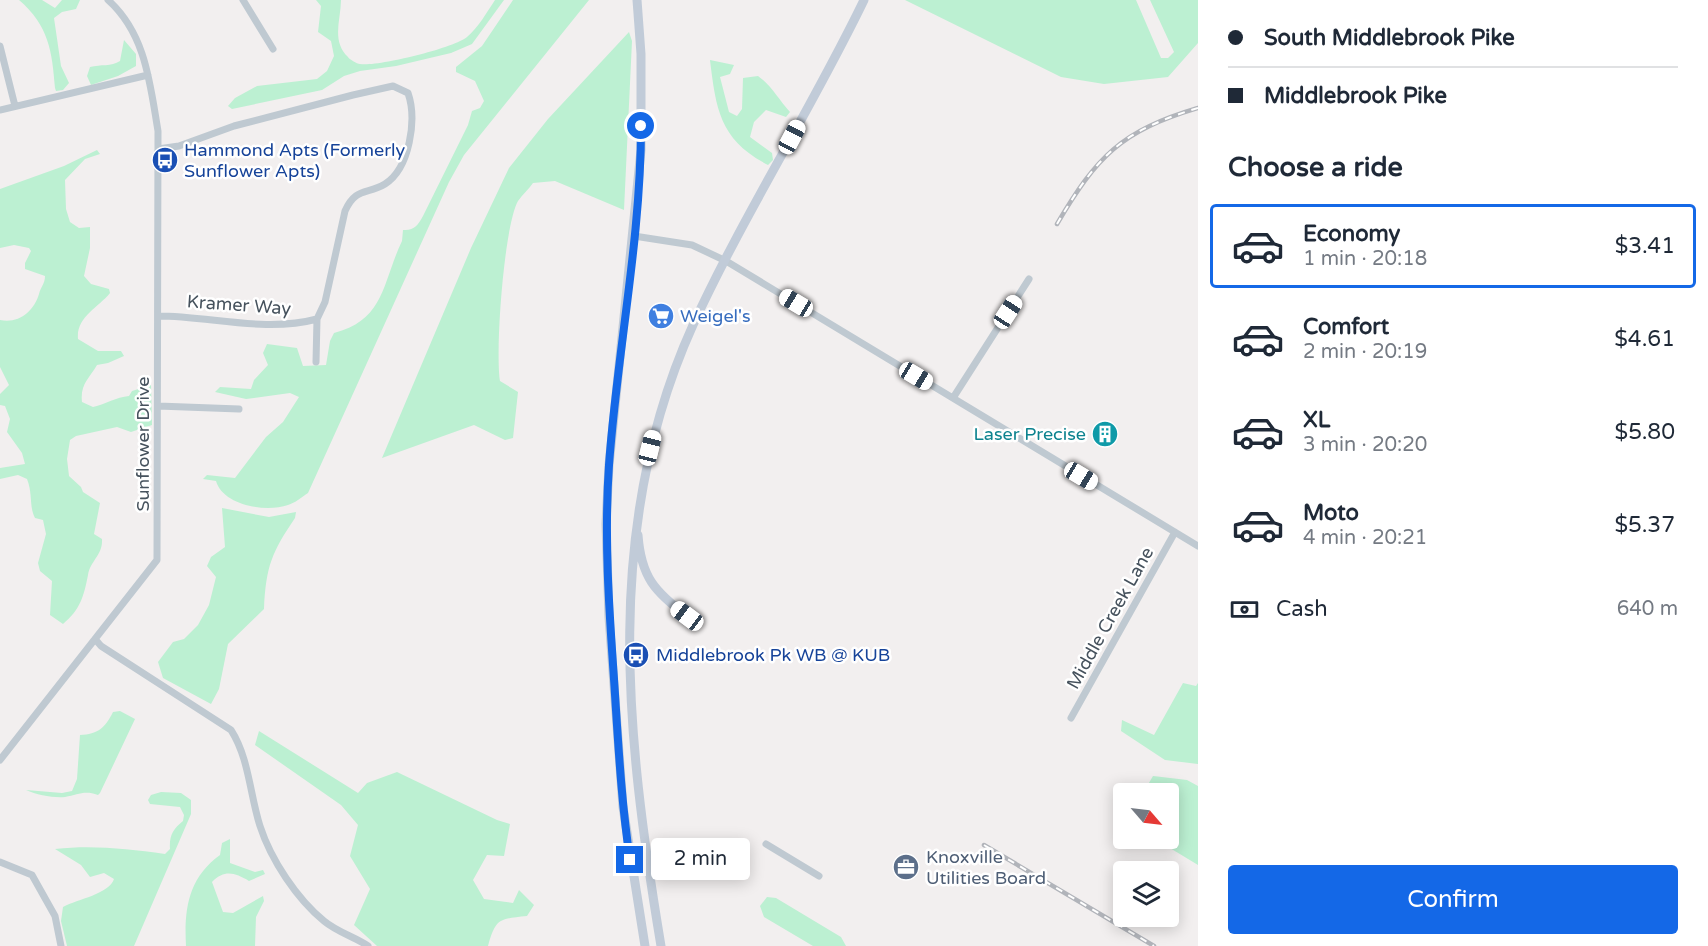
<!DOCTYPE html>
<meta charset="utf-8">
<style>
:root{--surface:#fff;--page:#f6f6f7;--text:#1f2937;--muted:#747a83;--line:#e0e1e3;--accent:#1468e7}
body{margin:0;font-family:"Varela Round",sans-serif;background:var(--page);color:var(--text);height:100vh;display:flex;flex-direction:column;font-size:22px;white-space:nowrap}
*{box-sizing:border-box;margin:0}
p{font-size:20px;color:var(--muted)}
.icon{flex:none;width:33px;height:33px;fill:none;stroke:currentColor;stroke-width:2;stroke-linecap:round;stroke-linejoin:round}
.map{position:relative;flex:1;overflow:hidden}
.sheet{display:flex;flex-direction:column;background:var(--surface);width:510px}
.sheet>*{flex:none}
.top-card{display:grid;align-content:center;height:132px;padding:0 30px;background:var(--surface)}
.needle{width:39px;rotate:118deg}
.buttons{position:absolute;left:1113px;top:783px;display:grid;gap:12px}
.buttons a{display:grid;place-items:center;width:66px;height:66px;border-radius:6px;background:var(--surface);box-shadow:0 3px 15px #0003;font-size:30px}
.end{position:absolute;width:27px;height:27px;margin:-14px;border:8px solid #1468e7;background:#fff;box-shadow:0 0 0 3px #fff}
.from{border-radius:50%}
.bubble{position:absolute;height:42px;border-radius:6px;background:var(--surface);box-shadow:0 3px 15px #0003;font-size:20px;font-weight:600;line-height:42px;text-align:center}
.car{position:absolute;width:18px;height:36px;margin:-18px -9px;border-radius:8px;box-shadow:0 0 4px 2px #0007;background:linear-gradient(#fff 24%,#345 0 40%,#fff 0 76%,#345 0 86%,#fff 0)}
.top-card b{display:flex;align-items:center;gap:21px;height:57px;font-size:22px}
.top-card b+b{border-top:2px solid var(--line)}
.top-card i{width:15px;height:15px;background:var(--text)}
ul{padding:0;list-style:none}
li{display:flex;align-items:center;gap:18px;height:84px;margin:0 12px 9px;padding:0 18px;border:3px solid transparent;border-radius:6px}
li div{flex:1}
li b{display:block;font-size:22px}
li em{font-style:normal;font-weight:600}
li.current{border-color:var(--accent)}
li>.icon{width:54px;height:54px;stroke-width:1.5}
h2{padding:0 30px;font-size:27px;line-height:72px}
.pay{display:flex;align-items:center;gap:15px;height:66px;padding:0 30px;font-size:22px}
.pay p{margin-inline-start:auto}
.cta{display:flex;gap:12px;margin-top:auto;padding:12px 30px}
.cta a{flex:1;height:69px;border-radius:6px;background:var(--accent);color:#fff;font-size:24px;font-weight:600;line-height:69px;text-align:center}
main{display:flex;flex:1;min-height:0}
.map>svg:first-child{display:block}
</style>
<main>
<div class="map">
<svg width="1198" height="946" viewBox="0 0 1198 946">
<rect width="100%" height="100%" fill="#f2efef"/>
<path fill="#bcf0d2" d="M19,0H42L55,8L62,0H80L76,9L62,12L54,18L61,66L69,83L63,90L56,91L55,88C52,51 49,26 19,0Z
M316,0H341C341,19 331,41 348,57C349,59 357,64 360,64C377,67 454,48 467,37C478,28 487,12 495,0H504L472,44L451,53L396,66L360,71L344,76L322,90L232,109L228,106L235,98L257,86L317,79L327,71L334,56L331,41L318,32L321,6Z
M513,0H589L464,155L449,182L308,493C302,497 295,503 288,505C265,513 223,505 216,481L203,479L207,475L235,478L266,437L283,422L299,397L290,393L246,399L215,392L220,387L251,389L254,380L268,365L263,353L267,344L297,348L303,366L326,365L330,341L334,333C385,320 382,283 402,241L403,230C414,231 418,225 423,216L468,125L472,111L480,108L484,101L475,81L456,72V67L482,46Z
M905,0H1136L1161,58H1168L1174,52L1150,0H1198V43L1168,77L1104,84L1061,77Z
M629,32L632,41L624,210L555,181L533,183C529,189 522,195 518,201C504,226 495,351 500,381L518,392L513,438L505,440L474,425L382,458L471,248L509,168L548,119Z
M124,40L136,54V66L118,76L91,85L87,76L90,67C101,64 111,67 120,61Z
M710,60L734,65L730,74L720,77L729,112L737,116L742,109L743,78L758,76C772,86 778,99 790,112L786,117L766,110L754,122L750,137L772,153L773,160L768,165C720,140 716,110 710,60Z
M97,150L100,154L85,159L65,180L66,209L70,222L79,228L90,227V248L84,276L91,284L109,289L110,293C98,308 76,317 78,339L98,351H121L124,356L108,363L97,365C89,379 80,384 82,402L93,407C106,404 116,397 129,396L132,391L151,385L152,425L131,432L117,427L76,436L70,440L67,459L69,476L81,487L83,492L100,503L94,534L102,539C103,555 90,561 88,575C84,596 80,610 63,624L50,615L52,581L40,571L38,563L46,534L43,520L35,518C29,507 33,494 27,479L18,475L0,479V468L25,464L22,453L7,432L10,419L5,406L0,405V394L9,385L0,367V320C19,324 34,311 39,294C41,286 45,284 45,276L25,269V263L31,251L29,248L14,245L0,248V189L64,166Z
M222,508L269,517L296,512L295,518C272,552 266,566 264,609L228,644L219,689L211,704L163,678L158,662L173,642L184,639L198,625L209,605L216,577L207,566L211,557L225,547Z
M1183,683L1196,686L1198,683V764L1165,760L1121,731L1122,720L1154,735Z
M120,711L135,719L100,793L98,795C84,790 78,795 65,797C53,798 37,795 26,790L62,793L72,791L77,779L80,735C98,734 105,728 113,712Z
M259,731L358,793L367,783L397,772L497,820L510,824L504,856L487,855L473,880L484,899L513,903L519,890L534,905L527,916C499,919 496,918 488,946H377L354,925L370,889L350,856L358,825L341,805L255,745Z
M1153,776L1187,780L1198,786V865L1155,839L1168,838V794L1143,793Z
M161,792L181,793L191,800V814L134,946H67L61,921L63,907C78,899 109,894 114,879L104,873L90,877L81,865L55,849C94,845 127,849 165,854L170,849C169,836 173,829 183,821L184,815L180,807L150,804L148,800L151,795Z
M230,839V863L255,872L263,870L265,874L249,881C235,873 225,869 212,882L223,912L233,913L263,896L264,901L256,917L255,946H186C184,910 188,878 220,855L222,843Z
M767,897L776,898L841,937L846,946H813L764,917L760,906Z"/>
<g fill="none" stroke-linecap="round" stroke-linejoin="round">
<path stroke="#bfc9d1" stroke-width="7" d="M243,0L273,49
M0,46L15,106
M0,110L148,75
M158,149L179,146L234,126L353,95L393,86L408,93C417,119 410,168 385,184C367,195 356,187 345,211L325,302L317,319L316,362
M634,236L692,245L726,261L1198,546
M158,316C211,316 265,333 317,319
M953,398L1029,279
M158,406L239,409
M95,639L101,646L231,730C249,758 250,795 260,826C271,860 297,899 324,921C337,932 355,937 368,946
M1071,718L1175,532
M0,760L157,560L158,131C150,84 146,34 108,0
M766,844L819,876
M0,862L32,875L55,916L61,946"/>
<path stroke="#c1cbd8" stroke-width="9" d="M637,0L641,54V150L609,465L606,524L609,617L623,807L645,946
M638,535C641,577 655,592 687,616
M661,946C626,735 602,526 693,325C744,214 811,110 864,0"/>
<defs>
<path id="rail" d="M1057,224C1097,156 1121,131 1198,108
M984,845L1154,946"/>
</defs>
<use href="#rail" stroke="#b1b4ba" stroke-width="4.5"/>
<use href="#rail" stroke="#fff" stroke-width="2" stroke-dasharray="7" stroke-linecap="butt"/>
</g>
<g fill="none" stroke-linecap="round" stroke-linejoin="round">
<path stroke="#1468e7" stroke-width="8" d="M630,860C621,800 618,739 614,679C609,608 604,537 609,465C617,352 641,240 641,126"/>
</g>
<defs>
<symbol id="bus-disc" viewBox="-11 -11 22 22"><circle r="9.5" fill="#1a4fb4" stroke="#fff"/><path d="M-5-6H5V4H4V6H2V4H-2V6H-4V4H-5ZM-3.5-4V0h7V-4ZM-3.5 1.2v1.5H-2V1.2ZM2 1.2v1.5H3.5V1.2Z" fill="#fff"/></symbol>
<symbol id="supermarket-disc" viewBox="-11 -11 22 22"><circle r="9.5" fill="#3f7fe0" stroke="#fff"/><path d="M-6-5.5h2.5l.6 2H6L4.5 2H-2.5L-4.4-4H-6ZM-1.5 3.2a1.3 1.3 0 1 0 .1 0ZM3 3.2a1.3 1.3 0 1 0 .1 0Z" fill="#fff"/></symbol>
<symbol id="building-disc" viewBox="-11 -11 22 22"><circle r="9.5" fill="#0f9aa8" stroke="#fff"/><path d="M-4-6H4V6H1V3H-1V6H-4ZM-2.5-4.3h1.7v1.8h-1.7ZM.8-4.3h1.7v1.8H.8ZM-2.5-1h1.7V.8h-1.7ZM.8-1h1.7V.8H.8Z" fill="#fff"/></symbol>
<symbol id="office-disc" viewBox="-11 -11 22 22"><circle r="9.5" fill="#5c6f8a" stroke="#fff"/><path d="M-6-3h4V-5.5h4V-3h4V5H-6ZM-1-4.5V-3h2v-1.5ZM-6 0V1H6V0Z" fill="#fff"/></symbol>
</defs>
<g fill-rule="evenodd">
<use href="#bus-disc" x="150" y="145" width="30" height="30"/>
<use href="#supermarket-disc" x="646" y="301" width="30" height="30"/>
<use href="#building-disc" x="1090" y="419" width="30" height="30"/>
<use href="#bus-disc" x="621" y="640" width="30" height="30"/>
<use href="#office-disc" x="891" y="852" width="30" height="30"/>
</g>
<g text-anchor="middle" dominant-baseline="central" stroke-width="5" stroke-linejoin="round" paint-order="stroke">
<g font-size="18" fill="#164399" stroke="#fff" text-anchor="start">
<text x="184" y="150">Hammond Apts (Formerly<tspan x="184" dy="21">Sunflower Apts)</tspan></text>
<text x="656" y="655">Middlebrook Pk WB @ KUB</text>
</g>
<g font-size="18" fill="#46525d" stroke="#fff">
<text transform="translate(239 305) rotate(4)">Kramer Way</text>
<text transform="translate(143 444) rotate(-90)">Sunflower Drive</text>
<text transform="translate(1110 618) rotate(-61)">Middle Creek Lane</text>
</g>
<g font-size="18" fill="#366cbe" stroke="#fff" text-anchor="start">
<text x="680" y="316">Weigel's</text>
</g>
<g font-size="18" fill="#0d838f" stroke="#fff" text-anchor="end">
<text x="1086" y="434">Laser Precise</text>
</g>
<g font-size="18" fill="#4e5e75" stroke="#fff" text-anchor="start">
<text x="926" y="857">Knoxville<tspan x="926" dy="21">Utilities Board</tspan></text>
</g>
</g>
</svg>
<div class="buttons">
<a><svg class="needle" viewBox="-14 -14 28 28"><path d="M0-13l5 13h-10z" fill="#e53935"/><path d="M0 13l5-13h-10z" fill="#747a83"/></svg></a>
<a><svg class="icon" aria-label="layers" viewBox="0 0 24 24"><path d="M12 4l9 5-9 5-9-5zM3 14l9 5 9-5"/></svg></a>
</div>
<i class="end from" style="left:641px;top:126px"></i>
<i class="end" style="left:630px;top:860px"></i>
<div class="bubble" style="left:651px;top:838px;width:99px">2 min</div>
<i class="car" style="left:792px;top:137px;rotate:28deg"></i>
<i class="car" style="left:796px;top:303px;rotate:301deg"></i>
<i class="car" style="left:1008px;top:312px;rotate:33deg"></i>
<i class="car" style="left:916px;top:376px;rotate:121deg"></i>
<i class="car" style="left:650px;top:448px;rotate:14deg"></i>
<i class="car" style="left:1081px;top:476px;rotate:121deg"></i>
<i class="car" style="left:687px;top:616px;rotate:307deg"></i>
</div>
<section class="sheet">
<div class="top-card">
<b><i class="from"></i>South Middlebrook Pike</b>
<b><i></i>Middlebrook Pike</b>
</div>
<h2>Choose a ride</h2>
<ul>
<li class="current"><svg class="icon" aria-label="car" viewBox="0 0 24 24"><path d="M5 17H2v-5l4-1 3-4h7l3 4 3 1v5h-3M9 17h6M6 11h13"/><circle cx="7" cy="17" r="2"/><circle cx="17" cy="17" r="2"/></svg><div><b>Economy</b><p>1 min · 20:18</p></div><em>$3.41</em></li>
<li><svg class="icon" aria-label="car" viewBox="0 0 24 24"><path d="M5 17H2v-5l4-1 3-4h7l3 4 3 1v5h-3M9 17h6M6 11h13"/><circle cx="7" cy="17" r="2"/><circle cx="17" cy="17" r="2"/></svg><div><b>Comfort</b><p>2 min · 20:19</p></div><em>$4.61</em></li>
<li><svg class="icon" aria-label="car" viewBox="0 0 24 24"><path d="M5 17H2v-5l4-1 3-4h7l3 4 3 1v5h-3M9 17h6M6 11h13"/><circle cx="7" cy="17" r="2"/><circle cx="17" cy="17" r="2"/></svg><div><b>XL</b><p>3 min · 20:20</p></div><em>$5.80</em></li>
<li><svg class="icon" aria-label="car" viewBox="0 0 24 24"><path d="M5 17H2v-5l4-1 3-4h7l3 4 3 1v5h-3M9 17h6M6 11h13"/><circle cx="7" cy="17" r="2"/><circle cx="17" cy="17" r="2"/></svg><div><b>Moto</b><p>4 min · 20:21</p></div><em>$5.37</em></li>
</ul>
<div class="pay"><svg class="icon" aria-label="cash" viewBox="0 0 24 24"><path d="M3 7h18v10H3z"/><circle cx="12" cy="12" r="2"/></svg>Cash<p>640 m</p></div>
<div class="cta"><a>Confirm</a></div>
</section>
</main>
